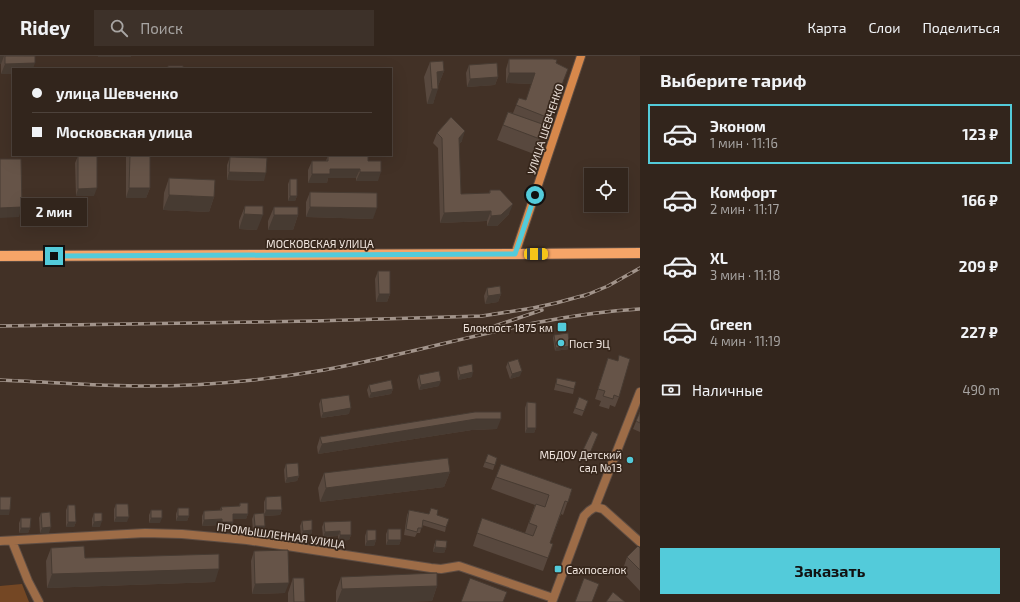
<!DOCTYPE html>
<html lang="ru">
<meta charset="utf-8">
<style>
:root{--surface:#32251c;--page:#3d3129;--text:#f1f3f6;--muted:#a8a5a3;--line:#4d423b;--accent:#53cbda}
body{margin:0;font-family:"Exo 2",sans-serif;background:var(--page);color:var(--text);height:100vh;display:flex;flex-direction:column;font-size:15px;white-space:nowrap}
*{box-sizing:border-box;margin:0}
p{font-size:13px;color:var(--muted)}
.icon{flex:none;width:22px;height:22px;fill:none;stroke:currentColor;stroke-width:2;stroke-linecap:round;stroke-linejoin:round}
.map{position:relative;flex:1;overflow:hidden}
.panel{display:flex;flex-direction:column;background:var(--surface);width:380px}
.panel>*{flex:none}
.guide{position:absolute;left:12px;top:12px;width:380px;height:88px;border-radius:0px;box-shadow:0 4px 16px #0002,0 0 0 1px var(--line);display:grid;align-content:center;height:88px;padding:0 20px;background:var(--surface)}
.buttons{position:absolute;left:584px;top:112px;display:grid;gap:8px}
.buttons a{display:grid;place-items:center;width:44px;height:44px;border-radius:0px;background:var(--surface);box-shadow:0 4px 16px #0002,0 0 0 1px var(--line);font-size:20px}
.end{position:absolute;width:18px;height:18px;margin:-9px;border:5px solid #53cbda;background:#111;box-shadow:0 0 0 2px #111}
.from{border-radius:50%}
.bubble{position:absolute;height:28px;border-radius:0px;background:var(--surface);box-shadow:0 4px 16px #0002,0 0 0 1px var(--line);font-size:13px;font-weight:700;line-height:28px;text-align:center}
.car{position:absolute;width:12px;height:24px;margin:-12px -6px;border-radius:5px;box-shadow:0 0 3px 1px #0007;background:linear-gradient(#f5c518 24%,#345 0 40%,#f5c518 0 76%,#345 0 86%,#f5c518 0)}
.guide b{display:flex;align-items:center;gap:14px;height:38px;font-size:15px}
.guide b+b{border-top:1px solid var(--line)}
.guide i{width:10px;height:10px;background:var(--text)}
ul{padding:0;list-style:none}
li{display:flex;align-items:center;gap:12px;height:60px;margin:0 8px 6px;padding:0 12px;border:2px solid transparent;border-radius:0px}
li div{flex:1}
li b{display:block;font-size:15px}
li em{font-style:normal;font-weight:700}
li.on{border-color:var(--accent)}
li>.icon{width:36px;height:36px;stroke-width:1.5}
h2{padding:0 20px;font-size:18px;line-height:48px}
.pay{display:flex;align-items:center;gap:10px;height:44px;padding:0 20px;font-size:15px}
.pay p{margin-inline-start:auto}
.cta{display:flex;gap:8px;margin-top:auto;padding:8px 20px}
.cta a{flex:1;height:46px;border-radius:0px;background:var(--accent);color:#111;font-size:16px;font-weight:700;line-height:46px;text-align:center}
header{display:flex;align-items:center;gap:24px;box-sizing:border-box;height:56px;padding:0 20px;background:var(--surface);border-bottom:1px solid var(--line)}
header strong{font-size:19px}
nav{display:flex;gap:22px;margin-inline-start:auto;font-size:14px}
.search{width:280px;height:36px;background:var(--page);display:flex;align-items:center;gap:10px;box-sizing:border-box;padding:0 14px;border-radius:0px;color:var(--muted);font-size:15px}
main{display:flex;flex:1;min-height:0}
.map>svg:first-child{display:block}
</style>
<header>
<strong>Ridey</strong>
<div class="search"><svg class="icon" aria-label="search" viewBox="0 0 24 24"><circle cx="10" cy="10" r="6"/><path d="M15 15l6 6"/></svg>Поиск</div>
<nav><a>Карта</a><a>Слои</a><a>Поделиться</a></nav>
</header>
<main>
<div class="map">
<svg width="640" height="546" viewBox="0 0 640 546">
<rect width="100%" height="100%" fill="#423126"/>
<path fill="#744724" d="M22,528L29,546H0V530Z"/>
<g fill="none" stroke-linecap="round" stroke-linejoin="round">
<defs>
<path id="minor" d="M595,451L640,336
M0,485L145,477L182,478L247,484L431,512L441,513L459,510L553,542
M12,485L28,525L39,546"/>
<path id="tertiary" d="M552,546L584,460L589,455L595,451L603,453L640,486"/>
<path id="secondary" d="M515,198L581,0"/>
<path id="primary" d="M0,200L515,198L640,197"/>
</defs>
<use href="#minor" stroke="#5e4d43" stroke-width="10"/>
<use href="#tertiary" stroke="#5e4d43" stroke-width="10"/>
<use href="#secondary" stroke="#5e4d43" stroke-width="10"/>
<use href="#primary" stroke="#5e4d43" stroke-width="12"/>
<use href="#minor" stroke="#9d6c47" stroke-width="8"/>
<use href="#tertiary" stroke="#9d6c47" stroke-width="8"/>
<use href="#secondary" stroke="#d7884b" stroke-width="8"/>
<use href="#primary" stroke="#f6a568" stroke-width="10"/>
<defs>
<path id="rail" d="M584,240L608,230L640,212
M0,270L314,265L482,260L533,252L556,247L589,238
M489,272L542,254
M0,324C49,326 97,330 146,330C206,330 266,324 324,314C430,295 532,259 640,253"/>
</defs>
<use href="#rail" stroke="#a2948b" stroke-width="3.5"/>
<use href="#rail" stroke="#37271c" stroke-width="2" stroke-dasharray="6" stroke-linecap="butt"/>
</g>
<path fill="#58483e" d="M0,0H35L1,18V8H0Z
M509,3L556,7L568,13L545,73L544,72L534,98L497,84L508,56L513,57L519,42L526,44L532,28L506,27V13Z
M430,6L444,15L438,30L433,48H427L424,21Z
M469,9L498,21L495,29L467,31L466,17Z
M437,77L462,85L459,88L461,138L489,137L490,134L509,158L497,170H487V165L440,167L438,92L433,87Z
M126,99H153V100H150V132L146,142H126Z
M328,99L368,105L378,125H356V122H328L327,127H308V114L312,105H326Z
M78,100L94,140H76L75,107Z
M230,101L264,125L227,124V109Z
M169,122L214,141L209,156L163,154L164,137Z
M290,123L297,140L295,145H288V128Z
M310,136L373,163L306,161V146Z
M57,150L78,161L76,166H56L55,155Z
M245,150L257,174L239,173V165Z
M274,151L298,159L293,174H268V165Z
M378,215L390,238L387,246H376L375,223Z
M487,232L501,238L498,246L485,248L484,240Z
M554,279L569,293L555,295L553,282Z
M608,302L619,341L615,351L610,349L609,353L599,350L601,345L595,343Z
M508,306L520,320L510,323L506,311Z
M458,311L472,321L458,324L457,316Z
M419,319L439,330L419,334L417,324Z
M557,322L574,333L573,338L554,334Z
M369,329L393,333L391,338L369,342L367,334Z
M579,341L588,345L582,360L573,357Z
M321,343L349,358L321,362L319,348Z
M527,346L536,372L534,377H525V352Z
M475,356L497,373L472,374L318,398L317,391L320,381Z
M640,356V376L633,373Z
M598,378L588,402L581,399L583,394Z
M488,398L497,402L493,414L483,411Z
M286,408L299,420L297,425L285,427L284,414Z
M501,408L572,433L563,459L561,458L550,487L553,488L543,515L473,490L482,462L525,477L535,449L491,433Z
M450,416L444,431L320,446L318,432L324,417Z
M266,441L282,454L280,459L264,460V446Z
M240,447L248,458L246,463H233V466L231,471L220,472V469L202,470V460L204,455L220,454L221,451L239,450Z
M116,448L127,466H114V453Z
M68,449L76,466L74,471H66V454Z
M178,452L189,460L187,465H176V458Z
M431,452L446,471L445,476L422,469L420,477H417L415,481L404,479L407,459L409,454L429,458Z
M151,454L160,467H149V459Z
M41,457L49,477H40L39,462Z
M94,457L100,471H92V463Z
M254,458L263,475H253L252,463Z
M21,462L30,472L28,477H19V467Z
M302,465L312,474L311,479L301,480L300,470Z
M324,466L351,479L349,484L338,485V480L323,481L322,471Z
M388,473L401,484L399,489H386V478Z
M367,474L376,484L374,490H365V480Z
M436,484L446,492L444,497L433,496L434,489Z
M51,492L85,502L215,526L47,532L46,505Z
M640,492V535L622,516L627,501Z
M254,495L285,537L252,538L251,505Z
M341,521L437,530L432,545L394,546H336V535Z
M293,522L305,546H288V537Z"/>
<path fill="#473b32" d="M0,0H4L1,8H0Z
M98,0H131V1H98Z
M35,7L33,13H13V18H1L5,8Z
M444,15L438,30L431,31L437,16Z
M509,17H535L532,28L506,27Z
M498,21L495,29L467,31L470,23Z
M432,33H438L433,48H427Z
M465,75L462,85L455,92L459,82Z
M330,113H360L356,122H328L327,127H308L312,118Z
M229,116L266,117L264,125L227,124Z
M360,116H381L378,125H356Z
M97,132L94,140H76L78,133Z
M129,132H150L146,142H126Z
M169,139L214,141L209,156L163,154Z
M290,140H297L295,145H288Z
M513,148L509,158L497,170H487L491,160Z
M22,151L19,161L0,162V152Z
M310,151L377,152L373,163L306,161Z
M491,155L487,165L440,167L444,157Z
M244,158L263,159L257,174L239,173Z
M274,159H298L293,174H268Z
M58,161H78L76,166H56Z
M379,238H390L387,246H376Z
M501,238L498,246L485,248L488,240Z
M570,290L569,293L555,295L556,292Z
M522,315L520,320L510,323L512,318Z
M473,316L472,321L458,324L460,319Z
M441,325L439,330L419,334L421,329Z
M393,333L391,338L369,342L371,337Z
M351,352L349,358L321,362L323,357Z
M476,363H501L497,373L472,374L318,398L322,388Z
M527,372H536L534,377H525Z
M450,416L444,431L320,446L326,432Z
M299,420L297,425L285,427L287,422Z
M0,454H10L9,459H0Z
M266,454H282L280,459L264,460Z
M233,458H248L246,463H231Z
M178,460H189L187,465H176Z
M116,461H129L127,466H114Z
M151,462H162L160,467H149Z
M222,463L220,469L202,470L204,464Z
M102,465L100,471H92L94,466Z
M68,466H76L74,471H66Z
M222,466H233L231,471L220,472Z
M255,470H265L263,475H253Z
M51,471L49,477H40L42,472Z
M21,472H30L28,477H19Z
M312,474L311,479L301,480L303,475Z
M340,475L338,480L323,481L325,476Z
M340,479H351L349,484L338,485Z
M376,484L374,490H365L367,485Z
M388,484H401L399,489H386Z
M435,491L446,492L444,497L433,496Z
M219,513L215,526L47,532L52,518Z
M289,527L285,537L252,538L255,528Z
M437,530L432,545L394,546H337L342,533Z"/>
<path fill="#665448" stroke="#473b32" d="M5,0H35V7L5,8Z
M509,3H553L557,4L556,7L568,13L549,62L516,49L519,42L526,44L535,17H509Z
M443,5L444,15L437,16L438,33H432L430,6Z
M497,7L498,21L470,23L469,9Z
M168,10H183V13H168Z
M508,56L545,69L540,83L503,69Z
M451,61L465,75L459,82L461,138L490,137V134H500L513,148L501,159L491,160V155L444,157L442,82L437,77Z
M97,99V132L78,133V100Z
M130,99H150V132H129Z
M328,99H368V105H381V116H360V113H330V118H312V105H328Z
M230,101L267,102L266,117L229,116Z
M0,103H21L22,151L0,152Z
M169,122L215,124L214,141L169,139Z
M290,123H297V140H290Z
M310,136L377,137V152L310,151Z
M57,150H78V161H58Z
M245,150H263V159L244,158Z
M274,151H298V159H274Z
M378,215H390V238H379Z
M500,230L501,238L488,240L487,232Z
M568,277L570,290L556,292L554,279Z
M619,299L630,303L619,341L614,339L613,343L603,340L605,335L598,333L608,302L618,305Z
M518,303L522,315L512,318L508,306Z
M472,308L473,316L460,319L458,311Z
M439,315L441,325L421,329L419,319Z
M557,322L576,326L574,333L556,328Z
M391,324L393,333L371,337L369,329Z
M349,339L351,352L323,357L321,343Z
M579,341L588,345L584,355L575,352Z
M527,346L536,347V372H527Z
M475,356H501V363H476L322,388L320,381Z
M640,356V367L636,365Z
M592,375L598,378L590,397L583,394Z
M488,398L497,402L495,409L485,406Z
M448,402L450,416L326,432L324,417Z
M298,407L299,420L287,422L286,408Z
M501,408L572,433L568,446L565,445L550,487L553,488L548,502L477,477L482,462L533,480L537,470L529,467L536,448L545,451L549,439L496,421Z
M281,440L282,454H266V441Z
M0,441H11L10,454H0Z
M240,447H248V458H233V466H222V463L204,464V455L222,454L221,451L240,450Z
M116,448H128L129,461H116Z
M68,449H75L76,466H68Z
M178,452H189V460H178Z
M431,452L438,454L437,459L449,463L446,471L423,464L422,472H418L417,476L406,473L409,454L429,458Z
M151,454H162V462H151Z
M50,456L51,471L42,472L41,457Z
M94,457H102V465L94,466Z
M264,457L265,470H255L254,458Z
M21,462H31L30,472H21Z
M312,464V474L303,475L302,465Z
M351,465V479H340V475L325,476L324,466Z
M388,473H401V484H388Z
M367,474H376V484L367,485Z
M436,484L447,485L446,492L435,491Z
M84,490L85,502L219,498V513L52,518L51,492Z
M638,490L640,492V514L627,501Z
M288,494L289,527L255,528L254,495Z
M437,517V530L342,533L341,521Z
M293,522H304L305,546H294Z
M470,522L507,536L503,546H461Z
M584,522L599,528L592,546H575Z
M613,536L625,546H606Z"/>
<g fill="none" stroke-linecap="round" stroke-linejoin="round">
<path stroke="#53cbda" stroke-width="5" d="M54,200L515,198L535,139"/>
</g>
<g fill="#53cbda" stroke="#37271c" stroke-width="1.5">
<rect x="557" y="266" width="10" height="10" rx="2"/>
<circle cx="561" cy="287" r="4"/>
<circle cx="630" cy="404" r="4"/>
<rect x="554" y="509" width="8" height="8" rx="2"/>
</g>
<g text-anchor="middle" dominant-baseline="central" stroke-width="3.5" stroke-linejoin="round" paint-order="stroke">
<g font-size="11" fill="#eee3dc" stroke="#37271c">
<text transform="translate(545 73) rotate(-72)">УЛИЦА ШЕВЧЕНКО</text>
<text x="320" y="187">МОСКОВСКАЯ УЛИЦА</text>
<text transform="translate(281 479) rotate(8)">ПРОМЫШЛЕННАЯ УЛИЦА</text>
</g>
<g font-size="11" fill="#eee3dc" stroke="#37271c" text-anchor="end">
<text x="553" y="271">Блокпост 1875 км</text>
<text x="569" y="287" text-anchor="start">Пост ЭЦ</text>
<text x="622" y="398">МБДОУ Детский<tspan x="622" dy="13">сад №13</tspan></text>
<text x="566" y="513" text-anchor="start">Сахпоселок</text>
</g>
</g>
</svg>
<div class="buttons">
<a><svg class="icon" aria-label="locate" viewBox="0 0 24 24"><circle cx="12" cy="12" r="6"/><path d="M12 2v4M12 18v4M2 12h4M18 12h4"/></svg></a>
</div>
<i class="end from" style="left:535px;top:139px"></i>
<i class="end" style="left:54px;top:200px"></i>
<div class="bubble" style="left:21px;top:142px;width:66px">2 мин</div>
<i class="car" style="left:536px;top:198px;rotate:90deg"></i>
<div class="guide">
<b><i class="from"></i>улица Шевченко</b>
<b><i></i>Московская улица</b>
</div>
</div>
<section class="panel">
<h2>Выберите тариф</h2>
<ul>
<li class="on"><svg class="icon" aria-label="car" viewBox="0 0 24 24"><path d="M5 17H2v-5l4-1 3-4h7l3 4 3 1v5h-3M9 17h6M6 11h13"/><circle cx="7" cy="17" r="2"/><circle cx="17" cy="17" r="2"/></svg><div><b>Эконом</b><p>1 мин · 11:16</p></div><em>123 ₽</em></li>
<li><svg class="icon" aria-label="car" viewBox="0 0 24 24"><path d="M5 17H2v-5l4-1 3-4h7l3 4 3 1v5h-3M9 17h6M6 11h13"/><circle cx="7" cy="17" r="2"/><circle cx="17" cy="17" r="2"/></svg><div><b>Комфорт</b><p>2 мин · 11:17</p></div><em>166 ₽</em></li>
<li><svg class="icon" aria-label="car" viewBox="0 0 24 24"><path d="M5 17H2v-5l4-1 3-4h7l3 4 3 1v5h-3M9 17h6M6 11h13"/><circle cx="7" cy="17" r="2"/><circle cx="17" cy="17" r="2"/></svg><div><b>XL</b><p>3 мин · 11:18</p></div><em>209 ₽</em></li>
<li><svg class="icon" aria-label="car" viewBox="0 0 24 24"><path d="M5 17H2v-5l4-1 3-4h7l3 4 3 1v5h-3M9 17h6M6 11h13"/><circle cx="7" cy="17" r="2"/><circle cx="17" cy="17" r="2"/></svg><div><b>Green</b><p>4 мин · 11:19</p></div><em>227 ₽</em></li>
</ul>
<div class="pay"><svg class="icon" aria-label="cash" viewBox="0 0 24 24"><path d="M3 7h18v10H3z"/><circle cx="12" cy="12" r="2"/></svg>Наличные<p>490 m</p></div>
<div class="cta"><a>Заказать</a></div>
</section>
</main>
